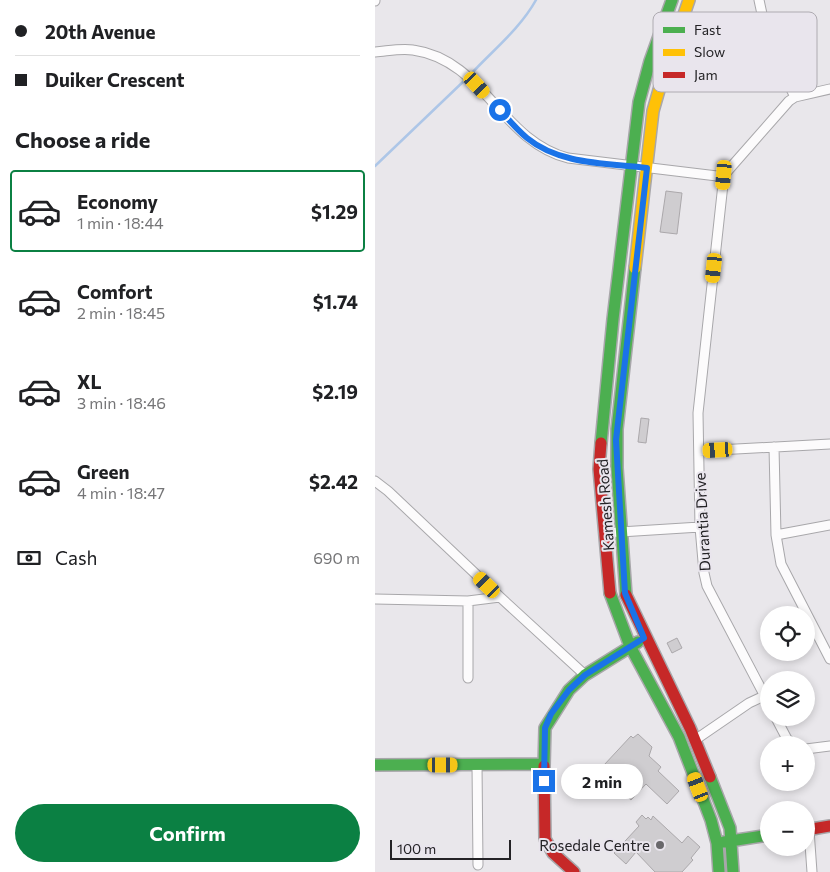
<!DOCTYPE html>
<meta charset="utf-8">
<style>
:root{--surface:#fff;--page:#f2f2f2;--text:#202124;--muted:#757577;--line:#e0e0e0;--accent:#0b8043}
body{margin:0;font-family:Commissioner,sans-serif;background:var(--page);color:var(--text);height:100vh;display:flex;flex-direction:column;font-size:19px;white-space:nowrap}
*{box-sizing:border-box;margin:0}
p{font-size:16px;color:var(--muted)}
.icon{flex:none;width:28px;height:28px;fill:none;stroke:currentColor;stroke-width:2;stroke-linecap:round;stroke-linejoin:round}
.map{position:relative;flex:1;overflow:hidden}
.side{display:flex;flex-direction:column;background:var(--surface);width:375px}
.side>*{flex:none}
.top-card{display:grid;align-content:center;height:110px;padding:0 15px;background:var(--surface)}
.fabs{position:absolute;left:385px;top:606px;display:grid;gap:10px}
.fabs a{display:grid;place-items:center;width:55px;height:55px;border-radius:50%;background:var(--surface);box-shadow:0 2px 8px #0003;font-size:25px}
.scale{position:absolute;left:15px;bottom:12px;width:121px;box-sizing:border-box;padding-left:5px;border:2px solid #242326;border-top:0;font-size:14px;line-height:18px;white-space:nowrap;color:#242326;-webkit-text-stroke:4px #e9e5ed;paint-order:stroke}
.end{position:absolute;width:22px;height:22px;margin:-11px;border:6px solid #1a73e8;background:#fff;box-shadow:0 0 0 2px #fff}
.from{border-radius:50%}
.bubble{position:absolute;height:35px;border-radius:18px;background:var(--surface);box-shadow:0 2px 8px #0003;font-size:16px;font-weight:700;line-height:35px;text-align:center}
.car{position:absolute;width:15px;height:30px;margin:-15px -8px;border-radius:6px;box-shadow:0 0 4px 1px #0007;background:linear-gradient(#f5c518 24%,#345 0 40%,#f5c518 0 76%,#345 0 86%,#f5c518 0)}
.top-card b{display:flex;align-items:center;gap:18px;height:48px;font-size:19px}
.top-card b+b{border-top:1px solid var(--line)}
.top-card i{width:12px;height:12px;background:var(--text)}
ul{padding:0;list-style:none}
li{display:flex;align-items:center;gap:15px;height:82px;margin:0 10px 8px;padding:0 5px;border:2px solid transparent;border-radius:5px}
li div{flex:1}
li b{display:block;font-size:19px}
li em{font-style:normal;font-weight:700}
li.active{border-color:var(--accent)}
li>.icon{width:45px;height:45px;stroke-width:1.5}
h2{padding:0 15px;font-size:22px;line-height:60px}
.pay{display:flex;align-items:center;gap:12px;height:55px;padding:0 15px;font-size:19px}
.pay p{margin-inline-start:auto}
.primary-button{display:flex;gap:10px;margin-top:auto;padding:10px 15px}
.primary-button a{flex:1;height:58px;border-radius:30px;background:var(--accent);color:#fff;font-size:20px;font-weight:700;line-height:58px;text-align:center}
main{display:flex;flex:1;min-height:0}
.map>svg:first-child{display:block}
</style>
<main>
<section class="side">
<div class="top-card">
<b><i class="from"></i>20th Avenue</b>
<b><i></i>Duiker Crescent</b>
</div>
<h2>Choose a ride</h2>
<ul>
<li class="active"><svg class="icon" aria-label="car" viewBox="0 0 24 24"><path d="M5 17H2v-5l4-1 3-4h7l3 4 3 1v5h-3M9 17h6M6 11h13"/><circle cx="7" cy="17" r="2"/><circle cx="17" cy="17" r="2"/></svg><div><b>Economy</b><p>1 min · 18:44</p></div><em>$1.29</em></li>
<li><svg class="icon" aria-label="car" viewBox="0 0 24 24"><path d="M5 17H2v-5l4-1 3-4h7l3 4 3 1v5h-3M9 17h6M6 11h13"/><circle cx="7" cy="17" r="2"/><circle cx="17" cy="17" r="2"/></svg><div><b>Comfort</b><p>2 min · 18:45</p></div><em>$1.74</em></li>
<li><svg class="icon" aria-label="car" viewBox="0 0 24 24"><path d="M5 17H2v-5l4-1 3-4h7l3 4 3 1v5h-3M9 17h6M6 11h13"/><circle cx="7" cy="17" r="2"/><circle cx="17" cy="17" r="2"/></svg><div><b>XL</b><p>3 min · 18:46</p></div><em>$2.19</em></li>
<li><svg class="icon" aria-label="car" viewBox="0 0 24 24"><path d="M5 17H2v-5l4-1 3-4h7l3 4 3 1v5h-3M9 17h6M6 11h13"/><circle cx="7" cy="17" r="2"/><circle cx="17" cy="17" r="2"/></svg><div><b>Green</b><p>4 min · 18:47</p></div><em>$2.42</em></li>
</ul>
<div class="pay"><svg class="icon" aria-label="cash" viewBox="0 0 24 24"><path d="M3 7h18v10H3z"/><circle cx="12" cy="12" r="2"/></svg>Cash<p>690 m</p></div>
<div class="primary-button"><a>Confirm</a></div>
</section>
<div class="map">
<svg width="455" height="872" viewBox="0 0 455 872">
<rect width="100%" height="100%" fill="#e9e7eb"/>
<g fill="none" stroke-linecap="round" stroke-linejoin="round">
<path stroke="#adc6e7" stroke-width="2.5" d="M95,75C117,51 145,29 161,0
M0,166L91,79"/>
</g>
<path fill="#cfcdd0" stroke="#aba8ab" d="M291,191L307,193L302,234L285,232Z
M266,418L274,419L271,443L263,442Z
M302,638L307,648L297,653L292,643Z
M263,734L277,747L274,756L286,767L283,771L304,791L292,804L271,784L256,800L247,792L251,788L235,774L237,772L229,765L256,736L258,738Z
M267,815L271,819L273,817L276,820L278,816L307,843L313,836L325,847L316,858L318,860L307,872H280L261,852L251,864L239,853L264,826L261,822Z"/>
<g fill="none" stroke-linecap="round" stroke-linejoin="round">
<defs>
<path id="street" d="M384,0L393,42L420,97
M0,1V0
M0,52C13,51 26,48 38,50C109,60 126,141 193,158L342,176L349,175L414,101L420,97L455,89
M353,66L393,42
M349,175L323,413L325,527L329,573L332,586L394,704
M399,447L401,535L406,564L455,659
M324,451L455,444
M0,481L13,491L125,597L210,675
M229,533L325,527
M401,535L455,525
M0,599L93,601L125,597
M93,678V601
M401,718L412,739L419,745
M320,740L374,703L389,696
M431,749L455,746
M102,765L103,865
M434,830L437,872"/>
<path id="fast" d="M226,443L238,319L264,102L275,61L297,0
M235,593L255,646L304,737L336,820L342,843L344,872
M251,595L242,468V429L260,268
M0,765L169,764
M169,766L170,728L194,690L210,675L263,642
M335,777L355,828L358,872
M349,842L394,835"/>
<path id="slow" d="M260,268L278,111L288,76L314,0"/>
<path id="jam" d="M226,443L224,469L235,593
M251,595L315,728L335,777
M169,766L170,839L178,853L199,872
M431,830L455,826"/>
</defs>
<use href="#street" stroke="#a8a7aa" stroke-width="11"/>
<use href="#fast" stroke="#a8a7aa" stroke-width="14"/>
<use href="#slow" stroke="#a8a7aa" stroke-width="14"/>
<use href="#jam" stroke="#a8a7aa" stroke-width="14"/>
<use href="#street" stroke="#fcfbfc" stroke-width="9"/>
<use href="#fast" stroke="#4caf50" stroke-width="11"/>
<use href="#slow" stroke="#ffc107" stroke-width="11"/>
<use href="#jam" stroke="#c62828" stroke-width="11"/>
</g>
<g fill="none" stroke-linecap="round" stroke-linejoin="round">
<path stroke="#1a73e8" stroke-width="6" d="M125,110C133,119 142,130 152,138C185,165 232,163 272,168L241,440L250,593L269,638L210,675L194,690L176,714L170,728L169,781"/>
</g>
<circle fill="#69686b" stroke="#e9e5ed" stroke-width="2" cx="285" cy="845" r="5"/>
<g text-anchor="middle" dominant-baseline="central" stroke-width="4" stroke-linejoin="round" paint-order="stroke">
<g font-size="15" fill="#242326" stroke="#e9e5ed">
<text transform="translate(230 505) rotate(-94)">Kamesh Road</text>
<text transform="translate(327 522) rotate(-93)">Durantia Drive</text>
</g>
<g font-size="15" fill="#242326" stroke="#e9e5ed" text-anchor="end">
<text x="275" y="845">Rosedale Centre</text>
</g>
</g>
<rect x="278" y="12" width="164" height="80" rx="8" fill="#e9e5ed" stroke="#aeabb1" stroke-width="1"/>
<rect x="288" y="27" width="22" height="6" fill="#4caf50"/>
<rect x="288" y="49" width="22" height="7" fill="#ffc107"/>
<rect x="288" y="72" width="22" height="6" fill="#c62828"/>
<g font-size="14" fill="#242326">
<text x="319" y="35">Fast</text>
<text x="319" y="57">Slow</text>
<text x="319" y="80">Jam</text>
</g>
</svg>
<div class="fabs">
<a><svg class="icon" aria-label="locate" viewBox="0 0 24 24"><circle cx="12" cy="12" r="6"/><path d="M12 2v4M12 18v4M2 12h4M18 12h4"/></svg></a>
<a><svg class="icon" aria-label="layers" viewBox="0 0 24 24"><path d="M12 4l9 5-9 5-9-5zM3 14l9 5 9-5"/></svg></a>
<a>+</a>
<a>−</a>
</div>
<div class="scale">100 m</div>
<i class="end from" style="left:125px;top:110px"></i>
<i class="end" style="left:169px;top:781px"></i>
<div class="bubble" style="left:186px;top:764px;width:82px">2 min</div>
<i class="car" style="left:102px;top:85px;rotate:137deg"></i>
<i class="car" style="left:349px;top:175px;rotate:185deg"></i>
<i class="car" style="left:339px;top:268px;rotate:186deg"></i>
<i class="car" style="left:343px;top:450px;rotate:267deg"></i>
<i class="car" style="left:112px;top:585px;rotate:314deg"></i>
<i class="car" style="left:68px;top:765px;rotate:90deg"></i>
<i class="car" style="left:323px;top:787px;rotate:339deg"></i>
</div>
</main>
